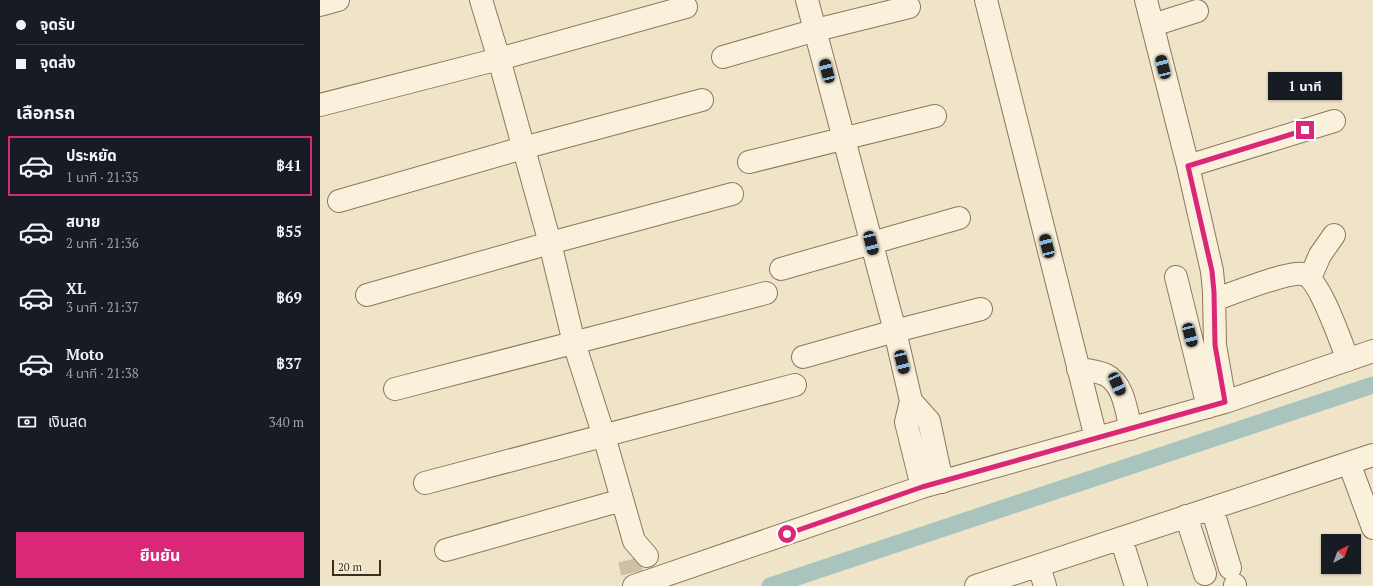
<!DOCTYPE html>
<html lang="th">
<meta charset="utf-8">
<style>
:root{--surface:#171b24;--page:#242831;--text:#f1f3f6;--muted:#9ea1a6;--line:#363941;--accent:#db2777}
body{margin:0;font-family:"PT Serif","Noto Sans Thai",serif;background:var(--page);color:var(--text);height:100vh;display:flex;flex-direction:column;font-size:15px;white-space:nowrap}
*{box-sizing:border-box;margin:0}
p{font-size:13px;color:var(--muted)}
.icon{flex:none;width:22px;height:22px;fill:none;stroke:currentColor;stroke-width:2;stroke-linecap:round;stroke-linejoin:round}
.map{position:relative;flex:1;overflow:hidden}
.sheet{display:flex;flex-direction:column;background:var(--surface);width:320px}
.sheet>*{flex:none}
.guide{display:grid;align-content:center;height:88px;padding:0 16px;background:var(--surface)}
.needle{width:26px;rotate:41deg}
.tools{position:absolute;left:1001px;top:534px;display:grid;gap:8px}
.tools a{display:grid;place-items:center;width:40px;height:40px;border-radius:0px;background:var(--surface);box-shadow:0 1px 3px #0004;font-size:20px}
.scale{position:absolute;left:12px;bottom:10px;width:49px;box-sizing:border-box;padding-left:4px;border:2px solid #3d2e20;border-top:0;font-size:11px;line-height:14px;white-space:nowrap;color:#3d2e20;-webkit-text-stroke:3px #f7eed8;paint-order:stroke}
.end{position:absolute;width:18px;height:18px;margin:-9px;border:5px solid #db2777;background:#fff;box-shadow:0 0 0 2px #fff}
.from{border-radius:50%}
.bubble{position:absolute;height:28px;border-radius:0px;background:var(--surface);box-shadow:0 1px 3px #0004;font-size:13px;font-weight:700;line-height:28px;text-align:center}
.car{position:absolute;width:12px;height:24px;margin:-12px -6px;border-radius:5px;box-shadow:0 0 3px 1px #0007;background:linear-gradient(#222 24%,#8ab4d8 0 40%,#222 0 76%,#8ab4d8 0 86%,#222 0)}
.guide b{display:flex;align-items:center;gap:14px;height:38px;font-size:15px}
.guide b+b{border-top:1px solid var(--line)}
.guide i{width:10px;height:10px;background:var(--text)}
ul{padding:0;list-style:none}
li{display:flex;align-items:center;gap:12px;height:60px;margin:0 8px 6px;padding:0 8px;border:2px solid transparent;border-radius:0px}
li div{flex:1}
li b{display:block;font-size:15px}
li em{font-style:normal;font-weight:700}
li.selected{border-color:var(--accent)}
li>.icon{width:36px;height:36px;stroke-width:1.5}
h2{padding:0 16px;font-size:18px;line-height:48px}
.pay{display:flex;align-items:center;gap:10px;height:44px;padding:0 16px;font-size:15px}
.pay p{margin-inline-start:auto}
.button{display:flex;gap:8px;margin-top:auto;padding:8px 16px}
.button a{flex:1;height:46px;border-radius:0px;background:var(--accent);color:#fff;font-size:16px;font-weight:700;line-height:46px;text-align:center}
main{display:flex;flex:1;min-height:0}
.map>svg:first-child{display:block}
</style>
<main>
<section class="sheet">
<div class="guide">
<b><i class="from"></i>จุดรับ</b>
<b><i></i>จุดส่ง</b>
</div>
<h2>เลือกรถ</h2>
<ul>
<li class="selected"><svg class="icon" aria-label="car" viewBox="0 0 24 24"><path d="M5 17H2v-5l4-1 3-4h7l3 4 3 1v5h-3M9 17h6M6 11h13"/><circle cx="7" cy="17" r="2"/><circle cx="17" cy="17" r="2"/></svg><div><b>ประหยัด</b><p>1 นาที · 21:35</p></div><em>฿41</em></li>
<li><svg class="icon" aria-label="car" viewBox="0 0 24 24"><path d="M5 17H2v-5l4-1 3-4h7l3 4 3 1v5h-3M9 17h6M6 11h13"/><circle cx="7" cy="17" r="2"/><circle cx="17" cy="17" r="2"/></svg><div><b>สบาย</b><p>2 นาที · 21:36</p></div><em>฿55</em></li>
<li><svg class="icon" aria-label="car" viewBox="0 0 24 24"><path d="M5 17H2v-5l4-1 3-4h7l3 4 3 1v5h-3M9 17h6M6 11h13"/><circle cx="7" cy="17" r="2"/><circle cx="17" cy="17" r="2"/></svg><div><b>XL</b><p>3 นาที · 21:37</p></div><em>฿69</em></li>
<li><svg class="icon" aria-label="car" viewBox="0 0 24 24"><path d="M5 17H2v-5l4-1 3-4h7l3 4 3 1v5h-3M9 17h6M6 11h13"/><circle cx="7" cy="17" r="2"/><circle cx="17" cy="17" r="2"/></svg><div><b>Moto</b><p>4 นาที · 21:38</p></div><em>฿37</em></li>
</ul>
<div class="pay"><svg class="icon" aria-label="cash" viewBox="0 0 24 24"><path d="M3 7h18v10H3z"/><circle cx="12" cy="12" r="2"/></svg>เงินสด<p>340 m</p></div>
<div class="button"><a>ยืนยัน</a></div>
</section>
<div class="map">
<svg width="1053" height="586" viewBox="0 0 1053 586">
<rect width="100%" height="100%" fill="#f0e4c8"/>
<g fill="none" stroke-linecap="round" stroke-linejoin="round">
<path stroke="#a9c4bc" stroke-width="17" d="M450,586L1053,385"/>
<path stroke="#ccc0a6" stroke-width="22" stroke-dasharray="22 11" stroke-linecap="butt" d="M309,560L312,573"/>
<defs>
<path id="minor" d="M161,0L179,59L230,243L254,343L284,436L314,541L327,556
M487,0L575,331L591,401L609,421L622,482
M666,0L776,438
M826,0L868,166L892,271L894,292L895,345L905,402
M0,5L18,0
M833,25L877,11
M403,57L496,30L589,7
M0,105L179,59L366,7
M429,162L615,116
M868,166L1014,121
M19,201L203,148L382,100
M461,269L639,218
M856,277L888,407
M990,278L1000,255L1014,235
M47,295L230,243L412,194
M894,300C911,294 968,271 983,274C1000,279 1021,343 1028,360
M483,357L575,331L661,309
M758,369C768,370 778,371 786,375C804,384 806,411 811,429
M75,389L446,293
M591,401L586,422L602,487
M1029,463L1053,528
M105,483L475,385
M892,508L910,568
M866,516L885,574
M801,538L816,586
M126,550L302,500
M719,566L725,586
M915,585V586
M314,586L602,487L905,402L1053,351
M656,586L1053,455"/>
</defs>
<use href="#minor" stroke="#8d765c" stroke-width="24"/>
<use href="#minor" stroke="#faf1dc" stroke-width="22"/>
</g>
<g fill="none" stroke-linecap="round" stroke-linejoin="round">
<path stroke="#db2777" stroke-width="5" d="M467,534L602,487L905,402L895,345L894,292L892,271L868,166L985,130"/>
</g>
</svg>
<div class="tools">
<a><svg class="needle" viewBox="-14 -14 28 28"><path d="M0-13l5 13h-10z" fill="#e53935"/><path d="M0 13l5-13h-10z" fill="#9ea1a6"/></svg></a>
</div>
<div class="scale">20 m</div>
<i class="end from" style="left:467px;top:534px"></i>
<i class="end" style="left:985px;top:130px"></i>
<div class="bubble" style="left:948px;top:72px;width:74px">1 นาที</div>
<i class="car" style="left:843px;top:67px;rotate:346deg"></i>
<i class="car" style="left:507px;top:71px;rotate:346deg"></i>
<i class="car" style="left:551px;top:243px;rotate:166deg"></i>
<i class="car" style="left:727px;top:246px;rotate:346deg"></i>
<i class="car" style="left:870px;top:335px;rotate:166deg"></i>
<i class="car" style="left:582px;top:362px;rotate:166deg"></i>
<i class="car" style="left:797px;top:384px;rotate:156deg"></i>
</div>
</main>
